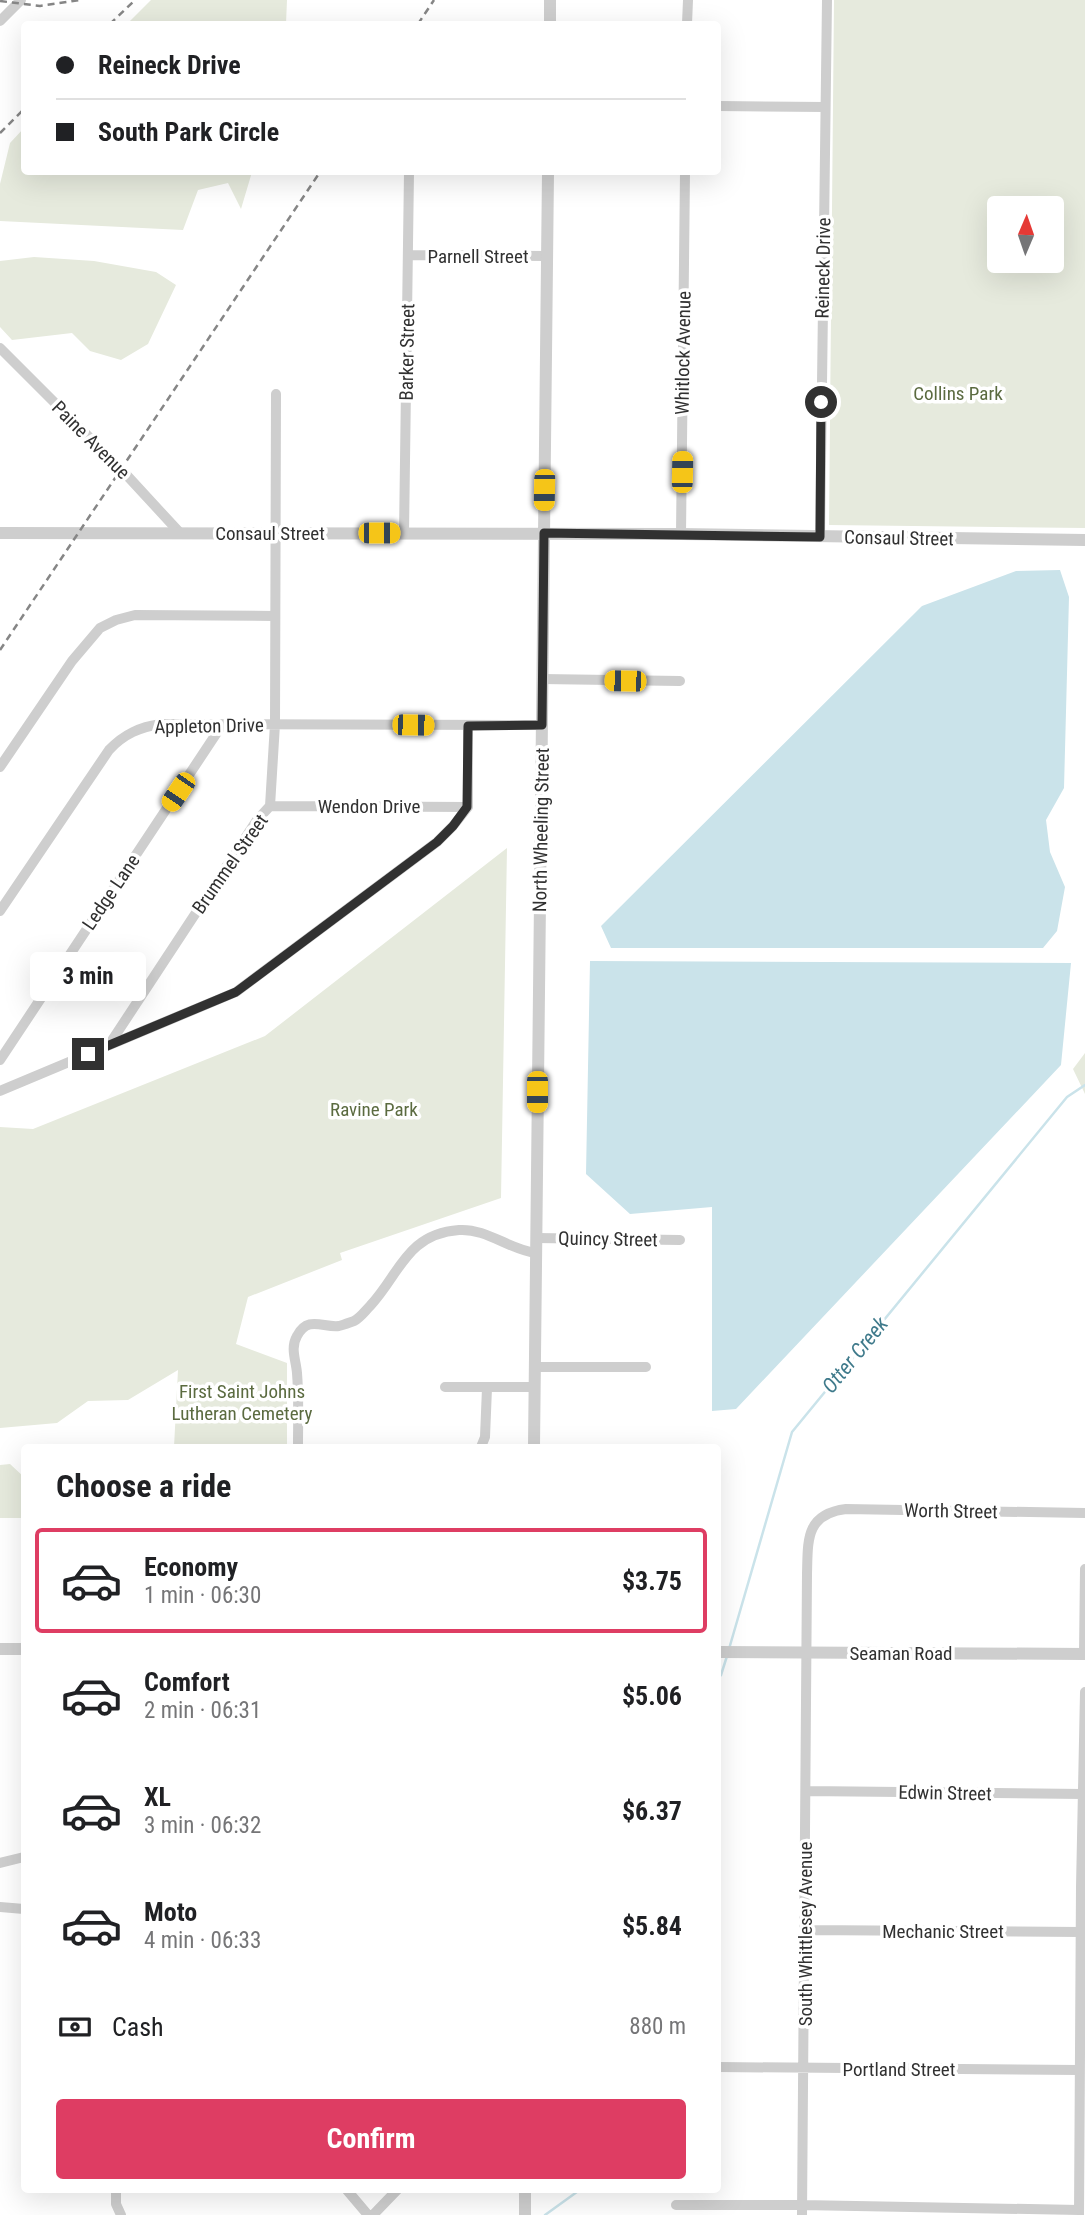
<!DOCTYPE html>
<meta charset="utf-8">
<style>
:root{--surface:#fff;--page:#f6f6f6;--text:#202124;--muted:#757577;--line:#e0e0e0;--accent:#de3d63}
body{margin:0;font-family:"Roboto Condensed",sans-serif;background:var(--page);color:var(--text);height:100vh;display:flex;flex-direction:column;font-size:26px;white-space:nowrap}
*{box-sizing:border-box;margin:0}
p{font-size:23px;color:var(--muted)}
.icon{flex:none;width:38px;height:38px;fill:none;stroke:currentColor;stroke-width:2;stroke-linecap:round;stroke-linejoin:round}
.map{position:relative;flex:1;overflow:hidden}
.sheet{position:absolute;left:21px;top:1444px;width:700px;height:749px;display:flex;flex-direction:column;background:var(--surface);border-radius:7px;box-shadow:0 7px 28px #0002}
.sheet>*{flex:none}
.banner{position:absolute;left:21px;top:21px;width:700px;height:154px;border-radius:7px;box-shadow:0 7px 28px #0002;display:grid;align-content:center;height:154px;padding:0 35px;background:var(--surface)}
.needle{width:46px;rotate:2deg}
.controls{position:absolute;left:987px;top:196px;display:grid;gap:14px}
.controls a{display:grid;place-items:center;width:77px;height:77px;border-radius:7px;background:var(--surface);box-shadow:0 7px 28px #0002;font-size:35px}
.end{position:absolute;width:32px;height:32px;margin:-16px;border:9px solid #313131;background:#fff;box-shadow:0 0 0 4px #fff}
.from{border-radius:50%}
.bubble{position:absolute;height:49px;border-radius:7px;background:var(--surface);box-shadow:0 7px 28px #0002;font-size:23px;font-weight:700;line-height:49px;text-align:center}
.car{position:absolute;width:21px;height:42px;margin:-21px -10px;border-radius:9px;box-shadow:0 0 5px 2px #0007;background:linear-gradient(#f5c518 24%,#345 0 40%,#f5c518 0 76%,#345 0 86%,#f5c518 0)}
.banner b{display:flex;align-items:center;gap:24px;height:66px;font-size:26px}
.banner b+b{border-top:2px solid var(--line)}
.banner i{width:18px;height:18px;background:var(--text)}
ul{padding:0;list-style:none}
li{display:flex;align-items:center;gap:21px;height:105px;margin:0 14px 10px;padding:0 21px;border:4px solid transparent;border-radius:7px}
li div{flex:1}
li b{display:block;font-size:26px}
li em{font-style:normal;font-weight:700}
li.current{border-color:var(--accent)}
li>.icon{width:63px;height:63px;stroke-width:1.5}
h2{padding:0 35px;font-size:32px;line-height:84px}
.pay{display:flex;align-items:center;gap:18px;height:77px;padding:0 35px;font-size:26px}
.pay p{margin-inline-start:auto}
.button{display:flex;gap:14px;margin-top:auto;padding:14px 35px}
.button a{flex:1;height:80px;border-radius:7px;background:var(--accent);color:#fff;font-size:28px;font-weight:700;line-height:80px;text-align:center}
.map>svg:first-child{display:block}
</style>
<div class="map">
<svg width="1085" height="2215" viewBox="0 0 1085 2215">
<rect width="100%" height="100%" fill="#fff"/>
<path fill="#e6eadd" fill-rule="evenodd" d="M151,0H287L286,24H127Z
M834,0H1085V528L829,525ZM999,208H1052V261H999Z
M24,128V172H252L241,209L228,183L198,190L183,230L0,221V184L10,143Z
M34,257L94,261L156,272L176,285L148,344L121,360L90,351L72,333L12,340L0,327V261Z
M507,848L501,1198L340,1253L342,1260L248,1297L236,1344L287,1363V1447H174L178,1370L128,1400L88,1401L57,1423L0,1428V1127L33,1129L265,1036Z
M1085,1053V1094L1073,1069Z
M10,1464L24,1477V1518H0V1465Z"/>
<path fill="#cae3ea" d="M1060,570L1069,597L1064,788L1046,820L1050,852L1065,887L1057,931L1043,948H611L601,926L922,606L1016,571Z
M590,961L1071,963L1061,1065L736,1409L712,1411V1207L630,1214L586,1174Z"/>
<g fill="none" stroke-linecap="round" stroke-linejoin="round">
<path stroke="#cae3ea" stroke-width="2.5" d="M729,1649L792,1432L1067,1097L1085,1085
M718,1678L721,1675L727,1656
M545,2215L581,2189"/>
<path stroke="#cecece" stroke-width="10" d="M0,21L21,0
M687,24L688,0
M718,106L825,107
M408,255L547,256
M0,348L121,469L180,533
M404,533L409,172
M681,534L685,172
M820,537L827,0
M542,679L680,681
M0,767L72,661L100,628L116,620L135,615L274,616
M270,806L468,807
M0,911L109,750C124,734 140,727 161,724L542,725
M109,1045L257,820L270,806L275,724L276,394
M0,1060L222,725
M0,1091L236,992L437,842L453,826L468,807V726
M536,1238L680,1240
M535,1367H646
M445,1387H535
M298,1447C298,1423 299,1397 297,1373C296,1360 290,1348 297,1336C308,1315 323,1328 339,1326C343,1325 351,1322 354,1321C360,1318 365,1311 370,1306C400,1274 406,1234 459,1230C486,1228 510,1250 536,1253
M481,1447L485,1437L487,1388
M1084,1654L1085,1569
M806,1791L1083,1794
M0,1863L24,1857
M0,1907L24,1909
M805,1930L1081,1932
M718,2067L1080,2070
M116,2189V2204L121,2215
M346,2189L368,2215
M676,2205H802L1079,2210
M373,2215L398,2189
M802,2215L807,1574C808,1541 805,1514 846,1509L1085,1513
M1079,2215L1081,1887L1085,1692"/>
<path stroke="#cecece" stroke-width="12" d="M550,24V0
M0,533L681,534L1085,540
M534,1447L548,172
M0,1649H24
M718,1652L1085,1654
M525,2215V2189"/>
<path stroke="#868686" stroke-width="2.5" stroke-dasharray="7 5" stroke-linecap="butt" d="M0,1L40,6L80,0
M110,24L135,0
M418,24L434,0
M0,133L24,109
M0,650L320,172"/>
</g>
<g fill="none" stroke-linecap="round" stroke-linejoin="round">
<path stroke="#313131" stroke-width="9" d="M88,1054L236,992L437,842L453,826L467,807L468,726L542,725L544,533L820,537L821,402"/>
</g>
<g text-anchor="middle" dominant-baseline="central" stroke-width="7" stroke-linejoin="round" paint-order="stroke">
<g font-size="19" fill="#313131" stroke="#fff">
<text x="478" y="256">Parnell Street</text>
<text transform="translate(823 268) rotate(-89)">Reineck Drive</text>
<text transform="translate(407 352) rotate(-89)">Barker Street</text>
<text transform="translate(683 353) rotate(-89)">Whitlock Avenue</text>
<text transform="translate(91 440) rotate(45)">Paine Avenue</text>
<text x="270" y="533">Consaul Street</text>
<text transform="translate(899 538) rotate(1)">Consaul Street</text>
<text transform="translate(209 726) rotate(-1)">Appleton Drive</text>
<text x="369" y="806">Wendon Drive</text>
<text transform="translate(541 830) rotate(-89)">North Wheeling Street</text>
<text transform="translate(230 864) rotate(-55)">Brummel Street</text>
<text transform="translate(111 892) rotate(-56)">Ledge Lane</text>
<text transform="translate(608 1239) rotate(1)">Quincy Street</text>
<text transform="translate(951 1511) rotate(1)">Worth Street</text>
<text x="901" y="1653">Seaman Road</text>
<text transform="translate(945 1793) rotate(1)">Edwin Street</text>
<text x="943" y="1931">Mechanic Street</text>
<text transform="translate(805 1934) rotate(-90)">South Whittlesey Avenue</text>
<text x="899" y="2069">Portland Street</text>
</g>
<g font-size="19" fill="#5b6b40" stroke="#fff">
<text x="958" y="393">Collins Park</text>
<text x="374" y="1109">Ravine Park</text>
<text x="242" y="1391">First Saint Johns<tspan x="242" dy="22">Lutheran Cemetery</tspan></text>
</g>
<g font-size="21" font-style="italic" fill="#3f7a8b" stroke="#fff">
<text transform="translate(855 1355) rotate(-51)">Otter Creek</text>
</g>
</g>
</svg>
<div class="controls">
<a><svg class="needle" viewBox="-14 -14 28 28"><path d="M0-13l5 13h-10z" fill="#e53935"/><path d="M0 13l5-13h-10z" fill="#757577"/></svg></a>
</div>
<i class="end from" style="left:821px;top:402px"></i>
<i class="end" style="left:88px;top:1054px"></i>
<div class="bubble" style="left:30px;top:952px;width:116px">3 min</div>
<i class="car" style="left:682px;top:472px;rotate:1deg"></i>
<i class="car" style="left:544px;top:490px;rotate:181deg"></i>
<i class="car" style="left:379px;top:533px;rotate:90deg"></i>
<i class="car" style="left:625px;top:681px;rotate:271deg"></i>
<i class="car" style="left:413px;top:725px;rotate:91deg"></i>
<i class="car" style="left:178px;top:792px;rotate:214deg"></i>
<i class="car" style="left:537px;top:1092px;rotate:180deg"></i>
<div class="banner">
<b><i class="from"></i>Reineck Drive</b>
<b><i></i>South Park Circle</b>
</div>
<section class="sheet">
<h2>Choose a ride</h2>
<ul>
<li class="current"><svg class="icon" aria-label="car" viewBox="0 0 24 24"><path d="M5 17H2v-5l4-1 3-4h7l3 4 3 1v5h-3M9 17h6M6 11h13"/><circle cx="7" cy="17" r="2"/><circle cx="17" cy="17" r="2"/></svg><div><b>Economy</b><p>1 min · 06:30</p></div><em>$3.75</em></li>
<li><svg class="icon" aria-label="car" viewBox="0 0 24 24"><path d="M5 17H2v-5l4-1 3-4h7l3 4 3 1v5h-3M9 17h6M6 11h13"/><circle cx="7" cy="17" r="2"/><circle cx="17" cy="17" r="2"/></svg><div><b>Comfort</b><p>2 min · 06:31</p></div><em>$5.06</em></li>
<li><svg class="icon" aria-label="car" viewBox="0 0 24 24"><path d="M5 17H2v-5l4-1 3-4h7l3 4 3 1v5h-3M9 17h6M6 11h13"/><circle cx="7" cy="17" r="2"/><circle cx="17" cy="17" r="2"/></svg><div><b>XL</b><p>3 min · 06:32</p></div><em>$6.37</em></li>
<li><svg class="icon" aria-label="car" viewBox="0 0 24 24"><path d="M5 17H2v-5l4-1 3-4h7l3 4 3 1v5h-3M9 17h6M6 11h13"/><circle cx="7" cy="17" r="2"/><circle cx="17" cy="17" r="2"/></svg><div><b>Moto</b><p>4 min · 06:33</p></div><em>$5.84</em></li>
</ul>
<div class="pay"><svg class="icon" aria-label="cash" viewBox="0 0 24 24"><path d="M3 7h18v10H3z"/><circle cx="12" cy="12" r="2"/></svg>Cash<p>880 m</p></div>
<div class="button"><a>Confirm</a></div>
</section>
</div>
